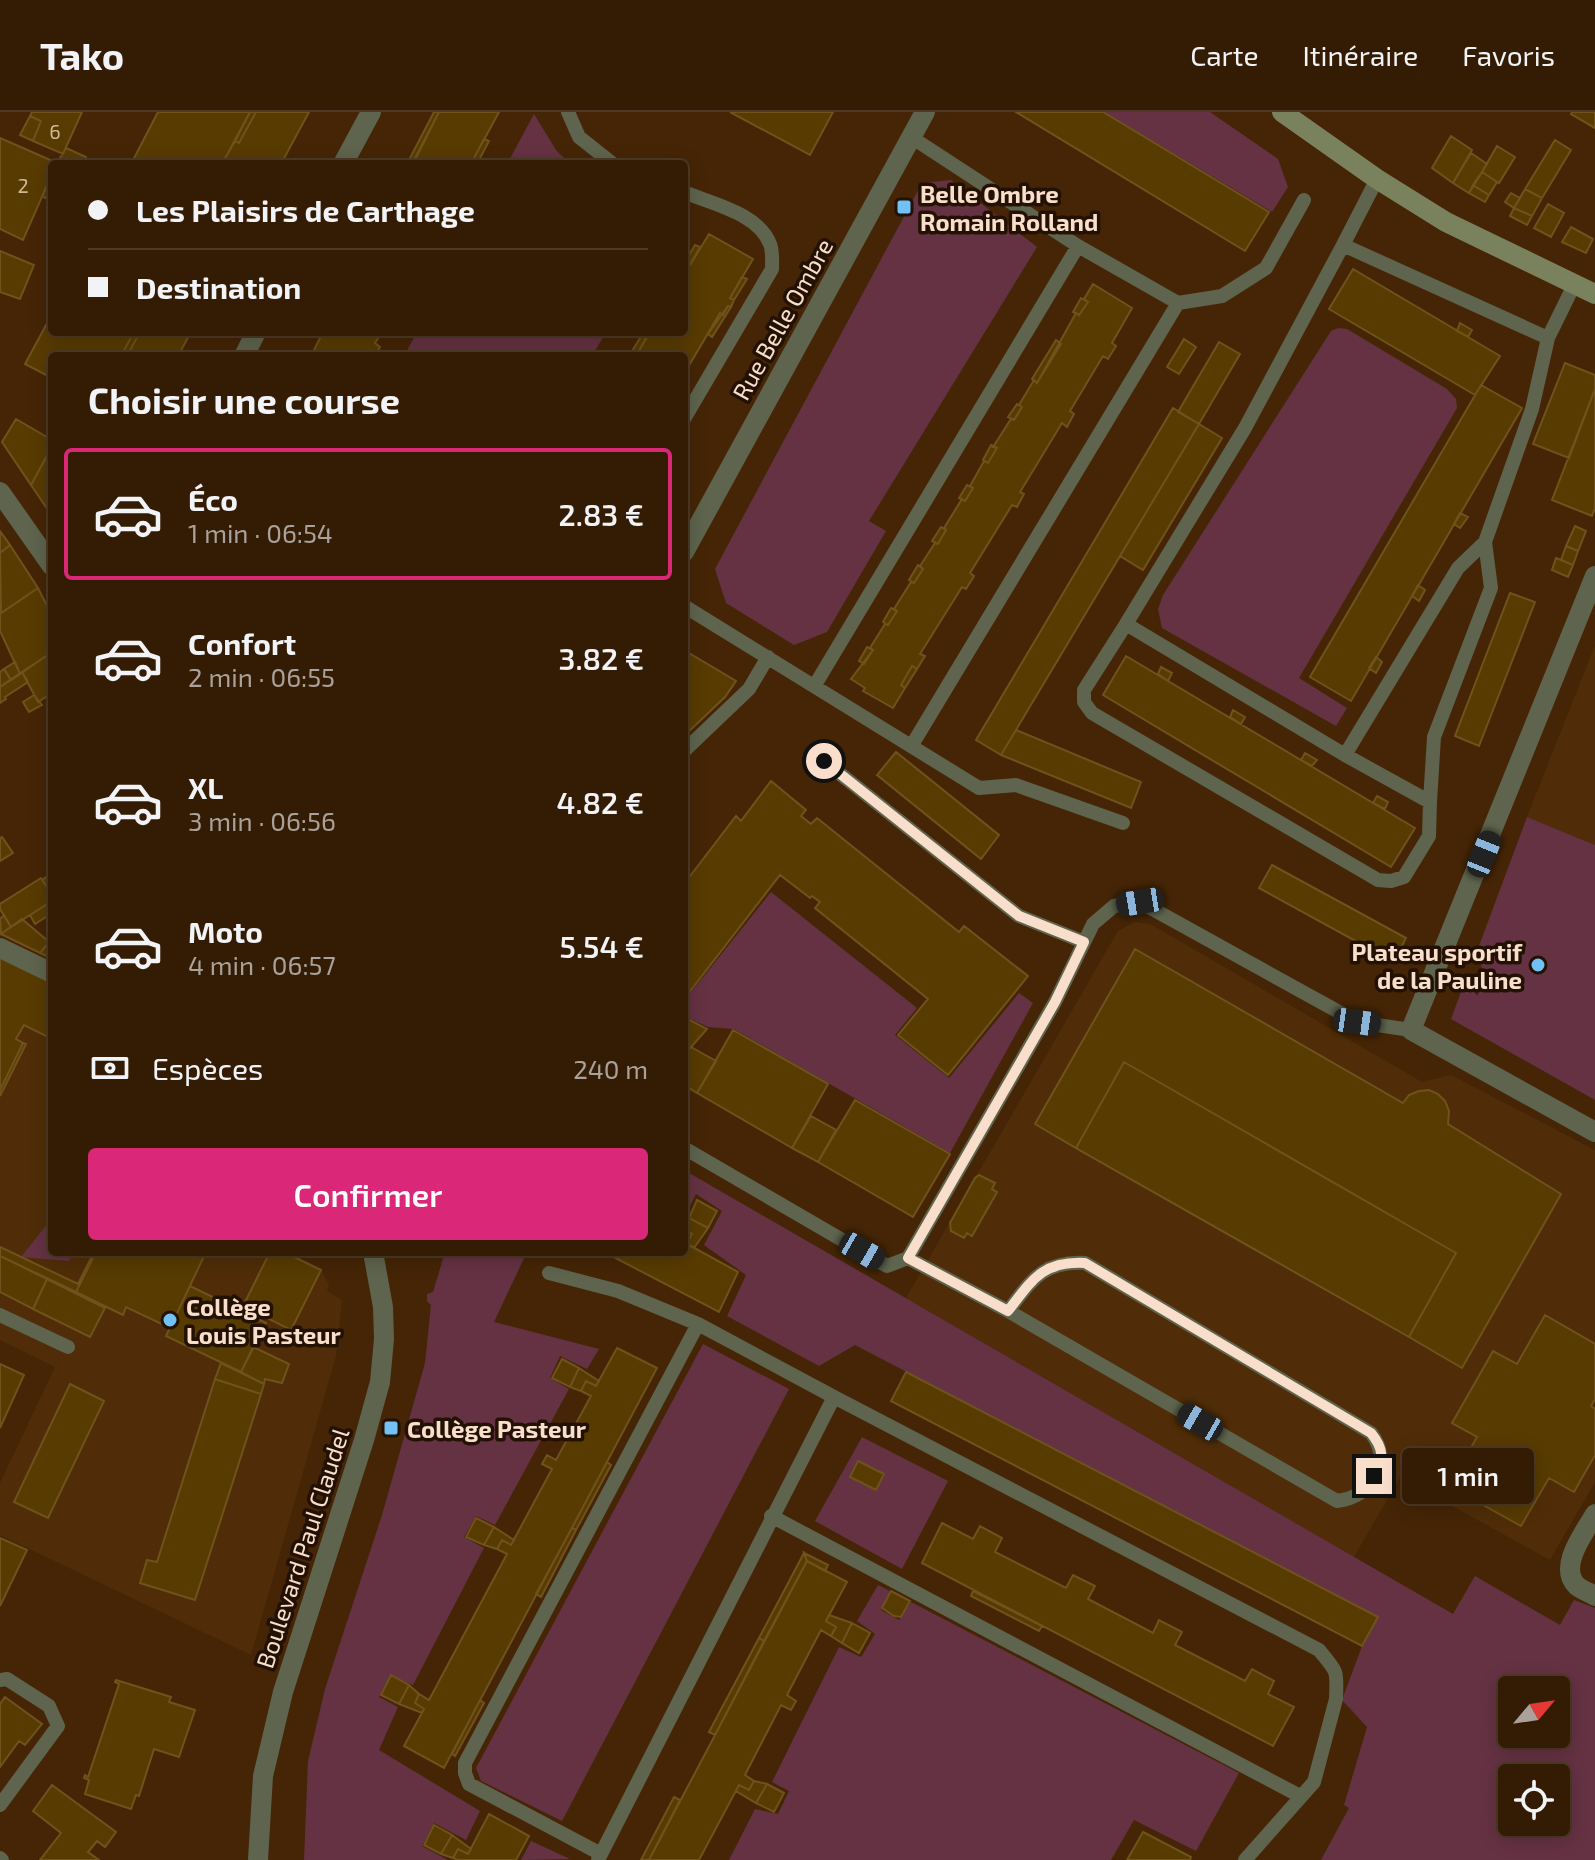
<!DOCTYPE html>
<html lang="fr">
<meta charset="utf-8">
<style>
:root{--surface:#341c04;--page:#3f2913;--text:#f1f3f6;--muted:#a9a19a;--line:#4e3a26;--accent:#db2777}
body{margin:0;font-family:"Exo 2",sans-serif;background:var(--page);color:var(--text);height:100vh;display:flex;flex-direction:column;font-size:30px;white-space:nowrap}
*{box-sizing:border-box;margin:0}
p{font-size:26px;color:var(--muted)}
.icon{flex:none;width:44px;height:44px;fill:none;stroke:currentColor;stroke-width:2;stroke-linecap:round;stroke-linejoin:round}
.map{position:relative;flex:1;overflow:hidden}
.sheet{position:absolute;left:48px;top:240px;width:640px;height:904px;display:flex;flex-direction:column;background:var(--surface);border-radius:8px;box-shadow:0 4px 20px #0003,0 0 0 2px var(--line)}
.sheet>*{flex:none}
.hud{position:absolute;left:48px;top:48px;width:640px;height:176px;border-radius:8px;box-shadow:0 4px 20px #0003,0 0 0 2px var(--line);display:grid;align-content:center;height:176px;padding:0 40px;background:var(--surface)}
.needle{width:52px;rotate:61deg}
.buttons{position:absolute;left:1498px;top:1564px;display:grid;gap:16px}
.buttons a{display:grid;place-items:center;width:72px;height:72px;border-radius:8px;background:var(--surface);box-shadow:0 4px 20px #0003,0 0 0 2px var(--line);font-size:40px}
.end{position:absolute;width:36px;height:36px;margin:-18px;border:10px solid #f9dfcb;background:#111;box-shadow:0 0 0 4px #111}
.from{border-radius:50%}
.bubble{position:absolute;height:56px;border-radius:8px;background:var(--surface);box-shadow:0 4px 20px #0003,0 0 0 2px var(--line);font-size:26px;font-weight:600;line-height:56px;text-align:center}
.car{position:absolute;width:24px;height:48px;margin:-24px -12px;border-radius:10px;box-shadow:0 0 6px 2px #0007;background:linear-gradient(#222 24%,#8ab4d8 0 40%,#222 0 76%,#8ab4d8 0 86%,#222 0)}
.hud b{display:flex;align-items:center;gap:28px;height:76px;font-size:30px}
.hud b+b{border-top:2px solid var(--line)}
.hud i{width:20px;height:20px;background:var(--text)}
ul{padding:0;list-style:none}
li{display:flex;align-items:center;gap:24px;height:132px;margin:0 16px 12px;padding:0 24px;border:4px solid transparent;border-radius:8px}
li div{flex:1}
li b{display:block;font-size:30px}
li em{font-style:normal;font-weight:600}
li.current{border-color:var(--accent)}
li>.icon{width:72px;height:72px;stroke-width:1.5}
h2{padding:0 40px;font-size:36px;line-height:96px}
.pay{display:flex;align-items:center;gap:20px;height:88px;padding:0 40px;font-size:30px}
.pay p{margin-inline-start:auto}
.primary-button{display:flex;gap:16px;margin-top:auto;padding:16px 40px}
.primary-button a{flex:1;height:92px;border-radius:8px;background:var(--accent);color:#fff;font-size:32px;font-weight:600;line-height:92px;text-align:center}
header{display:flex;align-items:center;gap:48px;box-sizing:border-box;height:112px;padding:0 40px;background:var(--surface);border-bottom:2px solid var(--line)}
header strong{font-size:38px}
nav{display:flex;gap:44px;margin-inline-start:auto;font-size:28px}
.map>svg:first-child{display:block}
</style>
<header>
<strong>Tako</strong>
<nav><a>Carte</a><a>Itinéraire</a><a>Favoris</a></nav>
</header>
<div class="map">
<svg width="1595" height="1748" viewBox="0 0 1595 1748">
<rect width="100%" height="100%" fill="#452506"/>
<path fill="#502d08" d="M1595,533V733L1527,705Z
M1135,810L1152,813L1422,970L1451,963L1595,1038V1370L1550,1448L1425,1379L1412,1364L1411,1346L1354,1445L906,1186L1118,819Z
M0,844L52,869V1140H284L321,1158L329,1173L327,1179L342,1188L336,1244L251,1543L0,1423V1371L55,1255L0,1228Z"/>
<path fill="#653243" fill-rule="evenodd" d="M1104,0H1210L1278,47L1288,75L1272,100Z
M534,2L556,38L570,52H507Z
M951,68L1037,135L869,409L886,419L827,520L794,533L726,491L715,457L922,71Z
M1338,216L1347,217L1447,277L1456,287L1457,296L1299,566L1347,596L1336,614L1162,516L1158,497L1163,483L1331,219Z
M417,220H606L592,244H404Z
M1527,705L1595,733V988L1451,907L1466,866L1477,884L1486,865L1476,842Z
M771,780L917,896L895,923L949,966L1019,881L1033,891L950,1041L734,917L708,915L684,904V889Z
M684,1058L1453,1502L1475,1464L1560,1513L1574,1488L1595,1496V1748H1321L1349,1696L1344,1693L1367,1615L1342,1588L1362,1534L1377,1505L855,1233L819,1254L727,1204L746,1163L704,1133L722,1099L696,1082L684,1106ZM1512,1578H1556V1622H1512ZM1512,1666H1556V1710H1512Z
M52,1106V1140H73L69,1149L21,1145Z
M445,1140H527L494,1210L599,1237L587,1257L560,1244L550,1266L569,1277L495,1413L476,1404L464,1425L484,1436L413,1573L390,1563L379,1585L398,1595L379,1638L480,1699L466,1728L434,1711L422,1734L448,1748H304L308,1649L325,1577L382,1403L425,1251L431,1193L427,1189V1182L433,1180Z
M703,1232L789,1277L562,1709L481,1669L476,1656Z
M862,1325L948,1369L902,1457L815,1409Z
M878,1473L890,1479L881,1498L899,1508L911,1490L1239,1661L1196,1739L1134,1708L1111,1748H729L755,1697L778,1702L789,1679L772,1670L839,1535L861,1545L875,1522L857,1509Z
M531,1729L570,1747L521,1748Z"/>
<path fill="#583b00" stroke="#6f521c" stroke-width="2" d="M32,0H82L63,42L33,29L41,9L30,4Z
M158,0H250L222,52H131Z
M250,0H256L239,31L235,29Z
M256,0H309L281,52H222L235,29L239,31Z
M434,0H439L413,50L409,48Z
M439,0H499L473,48L478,50L476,52H413Z
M730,0H833L810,43Z
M1016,0H1103L1269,100L1245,139Z
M1572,0H1595V16L1571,2Z
M30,4L41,9L33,29L20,23Z
M1451,24L1472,38L1453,71L1432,56Z
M0,26L57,51L52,52V62L23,128L0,117Z
M484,27L489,29L478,50L473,48Z
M1555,28L1571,38L1542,86L1525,77Z
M1497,34L1515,45L1499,71L1482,60Z
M66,36L86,45L83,52L57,51Z
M1471,41L1487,52L1469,81L1453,71Z
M1482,60L1497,70L1489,83L1473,73Z
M52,62V86L51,89L42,84Z
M1473,73L1489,83L1485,90L1469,81Z
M1525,77L1542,86L1532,104L1514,96Z
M1511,81L1520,86L1514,96L1505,90Z
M1548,92L1564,101L1551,125L1534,116Z
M1514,96L1532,104L1527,113L1510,104Z
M1571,115L1593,127L1586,141L1562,130Z
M709,122L753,147L730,186L734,188L731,195L728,194L723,203L720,201L684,262V244H636L650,220H684V163Z
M695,133L700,135L684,163V152Z
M0,139L34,153L20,187L0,180Z
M1353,157L1500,244L1475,283L1329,197Z
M742,165L747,167L734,188L730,186Z
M1093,172L1132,196L1112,231L1116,234L1108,247L1103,244L1070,299L1074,302L1067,315L1062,311L1020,380L1024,382L1017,395L1012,393L970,461L974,464L966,477L962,475L920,542L925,544L917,557L912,554L901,573L905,576L893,596L863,579L865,576L851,567L873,538L870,536L885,512L888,513L897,499L894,497L911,470L914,471L923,457L920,454L935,431L938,432L946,418L944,416L962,387L965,389L973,376L970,374L984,349L988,351L997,336L993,335L1011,307L1014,308L1022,295L1019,293L1034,268L1037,271L1076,201L1079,203L1088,190L1084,187Z
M1081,186L1088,190L1079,203L1073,200Z
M728,194L731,195L712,225L708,222Z
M52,202V220H134L121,244H52V266L25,252Z
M1460,211L1472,218L1468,225L1457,219Z
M134,220H140L127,244H121Z
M140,220H191L178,244H127Z
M323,220H382L375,231L380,235L375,244H311Z
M642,223L646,226L636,244H629Z
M1184,227L1196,235L1179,262L1167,255Z
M1056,228L1061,232L1037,271L1032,267Z
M1219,230L1240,242L1199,312L1178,300Z
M1565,251L1595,263V277L1569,346L1533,332Z
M1481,273L1522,296L1351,589L1310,565Z
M1595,277V396L1592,404L1552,388Z
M1017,292L1022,295L1014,308L1008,305Z
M1173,296L1199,312L1001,643L976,628Z
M16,307L52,328V335L31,373L2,330Z
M1199,312L1222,326L1143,458L1120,444Z
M991,333L997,336L988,351L983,348Z
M51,336L52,337V404L31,373Z
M967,373L973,376L965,389L959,386Z
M1460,401L1468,405L1460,416L1454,412Z
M1575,414L1586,419L1578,439L1566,434Z
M941,415L946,418L938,432L932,429Z
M0,419L10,433L0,441Z
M10,433L38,476L1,501L0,441Z
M1566,434L1578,439L1573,453L1561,448Z
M1556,446L1573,453L1568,465L1552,458Z
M918,453L923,457L914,471L909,468Z
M1418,473L1425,478L1419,489L1412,484Z
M38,476L52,504V540L20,562L0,519V502Z
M1510,481L1535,490L1479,634L1455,624Z
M891,496L897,499L888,513L883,510Z
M867,535L873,538L864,552L859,549Z
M684,538L736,569L725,585L684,624Z
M52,540V581L38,590L22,560Z
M1126,544L1415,716L1391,755L1103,583Z
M1376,545L1382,550L1376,561L1369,556Z
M15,550L20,562L11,568L4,557Z
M912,554L917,557L905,576L901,573Z
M1161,555L1172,561L1168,569L1158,562Z
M4,557L11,568L0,575V560Z
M22,560L28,570L5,585L6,587L0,591V575Z
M34,583L42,593L29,600L23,590Z
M1233,598L1245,605L1241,612L1230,605Z
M1016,618L1141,670L1131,696L1001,643Z
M896,640L999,723L981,747L877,663Z
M1305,641L1317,648L1312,654L1301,648Z
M771,669L806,698L801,704L811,712L817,706L959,820L964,814L1028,864L948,963L898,923L928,887L815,796L820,790L812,784L810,786L780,763L684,887V772L736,704L741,709Z
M1377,684L1388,690L1385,697L1373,691Z
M2,725L13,741L0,749V726Z
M1272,753L1406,826L1394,850L1259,776Z
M52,761V782L42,768Z
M41,766L52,782V789L11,815L0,797V792Z
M52,789V801L35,812L30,803Z
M4,803L11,815L1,822L0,807Z
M22,807L49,830L40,841L1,822Z
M49,830L52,831V847L40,841Z
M1135,837L1403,991L1409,983L1419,979L1429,978L1438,982L1445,989L1449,999L1448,1012L1561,1082L1462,1256L1409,1225L1456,1141L1124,950L1076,1036L1035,1012Z
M0,843L52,870V927L24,913L16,927L23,931L0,978Z
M684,905L707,917L684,943Z
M733,918L828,972L792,1036L697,981Z
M23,931L26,932L0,984V978Z
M691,935L716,949L697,981L684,973V943Z
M1124,950L1456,1141L1409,1225L1076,1036Z
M855,988L950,1042L913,1105L818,1050Z
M811,1004L836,1018L818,1050L792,1036Z
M979,1063L995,1071L992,1077L997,1080L972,1124L967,1121L964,1126L951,1119L950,1111L975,1066Z
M697,1088L717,1099L708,1116L689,1106Z
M689,1106L708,1116L694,1136L687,1132L692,1122L684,1118Z
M684,1118L692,1122L687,1132L738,1160L719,1200L604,1140H684Z
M0,1135L78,1172L94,1140H96L76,1180L0,1144Z
M96,1140H206L170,1216L126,1195L123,1203L76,1180Z
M270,1140H284L321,1158L291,1218L243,1194Z
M0,1144L47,1167L33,1197L0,1180Z
M47,1167L105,1196L90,1225L33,1197Z
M190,1174L266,1211L241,1260L166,1224Z
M1545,1203L1595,1232V1287L1591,1294L1595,1297V1343L1574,1380L1549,1366L1521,1414L1449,1374L1477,1325L1452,1311L1493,1239L1517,1252Z
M253,1235L289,1252L282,1271L265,1267L264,1272L241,1260Z
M617,1236L657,1256L444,1656L404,1634L424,1597L415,1591L419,1582L429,1588L507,1442L497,1437L502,1428L511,1433L552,1357L542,1352L547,1343L556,1348L591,1284L581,1279L586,1269L596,1274Z
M562,1247L579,1256L570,1275L552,1266Z
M221,1251L264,1272L261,1282L215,1267Z
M0,1252L24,1263L0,1316Z
M579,1256L599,1269L596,1274L586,1269L581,1279L570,1275Z
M906,1260L1378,1505L1362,1534L891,1289Z
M215,1267L261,1282L195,1488L140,1471L147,1448L157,1450Z
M70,1272L104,1289L48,1406L14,1390Z
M858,1349L884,1362L876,1378L850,1365Z
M607,1350L611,1353L576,1418L572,1416Z
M476,1406L494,1415L484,1433L466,1425Z
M942,1411L973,1427L980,1414L1002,1426L995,1440L1066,1476L1073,1463L1095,1474L1088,1487L1153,1521L1159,1508L1182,1520L1175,1533L1245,1569L1252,1557L1274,1569L1268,1582L1294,1595L1273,1634L922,1451Z
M494,1415L514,1428L511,1433L502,1428L497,1437L484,1433Z
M572,1416L576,1418L541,1485L536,1482Z
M0,1426L27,1438L0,1494Z
M804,1441L828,1453L825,1459L807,1449Z
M804,1441L807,1449L764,1529L759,1526Z
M807,1449L847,1470L826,1509L836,1515L831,1524L821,1518L787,1583L796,1589L791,1598L781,1593L745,1663L754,1669L749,1678L739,1673L699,1748H649Z
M891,1479L910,1489L901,1505L894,1504L882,1496Z
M973,1479L1042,1514L1039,1519L971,1484Z
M829,1503L852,1511L842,1531L831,1524L836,1515L826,1509Z
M852,1511L870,1521L859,1541L842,1531Z
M759,1526L764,1529L715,1623L709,1620Z
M391,1563L409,1573L399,1592L381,1583Z
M116,1568L171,1585L169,1590L195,1598L179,1645L154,1637L139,1684L136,1683L131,1697L85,1682L89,1668L84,1666L85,1663L88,1665L119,1572L115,1570Z
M409,1573L419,1582L415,1591L424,1597L422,1601L399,1592Z
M5,1585L42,1612L25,1633L19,1629L0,1655V1592Z
M480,1588L484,1591L455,1644L452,1642Z
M754,1669L767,1672L756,1691L736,1679L739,1673L749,1678Z
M767,1672L784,1681L774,1700L756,1691Z
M52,1673L116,1720L105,1735L97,1729L88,1740L99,1748H40L61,1721L33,1699Z
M674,1685L680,1688L649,1748H641Z
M489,1702L529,1724L516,1748H458L453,1746L458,1737L468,1742Z
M434,1713L452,1723L441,1742L424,1733Z
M1143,1720L1191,1745L1190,1748H1127Z
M452,1723L471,1737L468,1742L458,1737L453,1746L441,1742Z"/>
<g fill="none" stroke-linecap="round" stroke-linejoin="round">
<path stroke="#5e644d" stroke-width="14" d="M568,0L579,25L613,52
M911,25L1078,134L1178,191L1222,184L1266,156L1304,88
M684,80C712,92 758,101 770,132C773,139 772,150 772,157L684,307
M1343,133L1377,67
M1485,430L1491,476L1434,625L1430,690L1345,643L1458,456L1485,430L1532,297L1548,226L1574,173
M684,494L979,676L1016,673L1123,711
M1126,512L1084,578V590L1092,601L1378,768L1391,769L1404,765L1429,724L1430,690
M815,573L1078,134
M912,633L1178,191
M684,639L749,577L768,545
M1345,643L1126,512L1245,316L1343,133L1548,226
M824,649L1019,804L1084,830
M684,1036L887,1154L908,1146L1055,890L1093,812L1114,794L1140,790L1357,910L1411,918
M908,1146L1008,1199L1337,1389C1372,1385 1394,1351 1371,1321L1085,1151C1042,1149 1032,1168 1008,1199
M549,1161L618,1179L698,1212L834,1285
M0,1203L68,1235
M771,1404L1300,1684
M0,1568L7,1567L49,1594L58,1614L0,1693
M601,1742L469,1672L465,1661V1651L698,1212
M0,1746L2,1748
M598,1748L834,1285L1319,1538C1338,1561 1337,1557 1336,1587L1314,1670L1245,1748"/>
<path stroke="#5e644d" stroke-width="20" d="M0,836L52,861"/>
<path stroke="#5e644d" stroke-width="20" d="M343,52L371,0
M244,244L256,220
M0,380L52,454
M684,440L925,0
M1595,464L1411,918L1595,1020
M1595,1402C1585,1420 1557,1455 1577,1474C1582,1478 1590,1481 1595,1484
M258,1748L263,1664L283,1580L364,1328L380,1270L384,1227L383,1195L373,1140"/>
<path stroke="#79825d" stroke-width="20" d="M1282,0L1377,67L1446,110L1595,182"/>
</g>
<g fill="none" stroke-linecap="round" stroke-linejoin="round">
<path stroke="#f9dfcb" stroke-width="10" d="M824,649L1019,804L1084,830L1055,890L908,1146L1008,1199C1032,1168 1042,1149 1085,1151L1371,1321C1384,1337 1384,1346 1374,1364"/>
</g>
<g fill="#72c1f5" stroke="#231103" stroke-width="3">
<rect x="896" y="87" width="16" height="16" rx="4"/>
<circle cx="1538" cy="853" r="8"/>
<circle cx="170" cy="1208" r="8"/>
<rect x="383" y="1308" width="16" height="16" rx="4"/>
</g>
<g text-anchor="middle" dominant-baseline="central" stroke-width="7" stroke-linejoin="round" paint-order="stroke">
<g font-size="20" fill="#d1b698">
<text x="55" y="19">6</text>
<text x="23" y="73">2</text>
</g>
<g font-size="24" font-weight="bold" fill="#f9dfcb" stroke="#231103" text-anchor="start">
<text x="920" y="81">Belle Ombre<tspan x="920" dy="28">Romain Rolland</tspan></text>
<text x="1522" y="839" text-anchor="end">Plateau sportif<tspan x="1522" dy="28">de la Pauline</tspan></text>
<text x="186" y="1194">Collège<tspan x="186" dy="28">Louis Pasteur</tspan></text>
<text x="407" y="1316">Collège Pasteur</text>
</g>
<g font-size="24" fill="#f9dfcb" stroke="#231103">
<text transform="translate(782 207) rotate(-61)">Rue Belle Ombre</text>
<text transform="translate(302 1436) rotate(-72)">Boulevard Paul Claudel</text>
</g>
</g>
</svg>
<div class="buttons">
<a><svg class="needle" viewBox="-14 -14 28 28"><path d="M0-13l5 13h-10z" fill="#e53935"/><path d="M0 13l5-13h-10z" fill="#a9a19a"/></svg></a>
<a><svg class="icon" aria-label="locate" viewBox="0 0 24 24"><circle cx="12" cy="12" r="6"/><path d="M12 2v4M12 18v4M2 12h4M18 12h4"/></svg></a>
</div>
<i class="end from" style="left:824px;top:649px"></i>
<i class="end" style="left:1374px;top:1364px"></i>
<div class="bubble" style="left:1402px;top:1336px;width:132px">1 min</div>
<i class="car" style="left:1484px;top:742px;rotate:22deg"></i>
<i class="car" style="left:1140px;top:790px;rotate:261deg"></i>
<i class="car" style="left:1357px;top:910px;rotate:98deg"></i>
<i class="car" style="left:862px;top:1139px;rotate:120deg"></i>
<i class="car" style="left:1200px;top:1310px;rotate:300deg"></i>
<div class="hud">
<b><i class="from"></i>Les Plaisirs de Carthage</b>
<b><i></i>Destination</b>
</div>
<section class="sheet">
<h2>Choisir une course</h2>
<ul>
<li class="current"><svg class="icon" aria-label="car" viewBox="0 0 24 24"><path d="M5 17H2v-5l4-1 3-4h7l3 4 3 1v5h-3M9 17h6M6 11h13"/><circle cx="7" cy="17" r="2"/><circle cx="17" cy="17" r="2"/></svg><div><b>Éco</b><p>1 min · 06:54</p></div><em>2.83 €</em></li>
<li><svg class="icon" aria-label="car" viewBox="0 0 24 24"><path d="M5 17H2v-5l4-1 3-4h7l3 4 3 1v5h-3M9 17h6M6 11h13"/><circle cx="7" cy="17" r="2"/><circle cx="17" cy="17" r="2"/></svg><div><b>Confort</b><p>2 min · 06:55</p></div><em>3.82 €</em></li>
<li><svg class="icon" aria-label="car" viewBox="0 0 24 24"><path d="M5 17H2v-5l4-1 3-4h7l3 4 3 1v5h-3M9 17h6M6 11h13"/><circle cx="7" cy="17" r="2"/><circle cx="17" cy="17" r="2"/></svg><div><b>XL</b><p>3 min · 06:56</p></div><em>4.82 €</em></li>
<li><svg class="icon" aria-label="car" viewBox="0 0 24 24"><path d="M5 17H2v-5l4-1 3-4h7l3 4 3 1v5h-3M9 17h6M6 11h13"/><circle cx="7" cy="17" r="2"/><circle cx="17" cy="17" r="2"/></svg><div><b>Moto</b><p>4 min · 06:57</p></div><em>5.54 €</em></li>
</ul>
<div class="pay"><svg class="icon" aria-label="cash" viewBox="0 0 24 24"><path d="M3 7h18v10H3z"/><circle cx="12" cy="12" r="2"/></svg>Espèces<p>240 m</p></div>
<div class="primary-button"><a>Confirmer</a></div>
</section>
</div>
